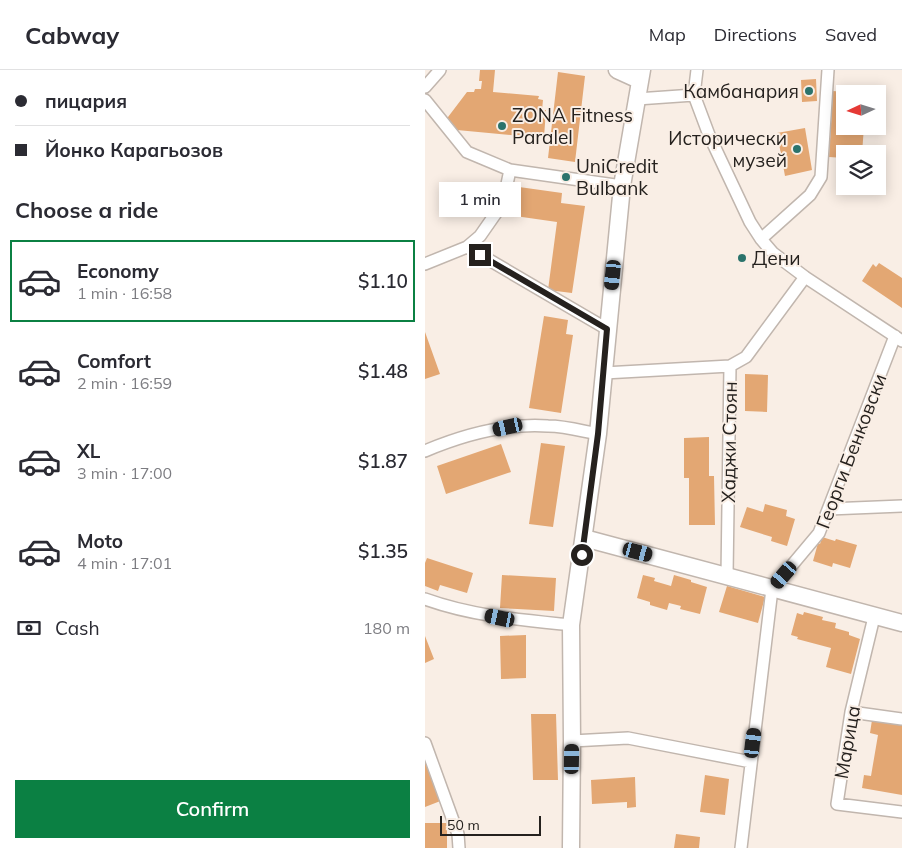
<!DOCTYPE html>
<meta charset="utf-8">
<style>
:root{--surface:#fff;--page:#f2f2f3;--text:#2b2b33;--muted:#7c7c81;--line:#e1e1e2;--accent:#0b8043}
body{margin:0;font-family:Mulish,sans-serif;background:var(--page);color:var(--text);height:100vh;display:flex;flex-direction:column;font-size:19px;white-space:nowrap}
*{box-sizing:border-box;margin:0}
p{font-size:16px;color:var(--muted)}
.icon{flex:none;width:28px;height:28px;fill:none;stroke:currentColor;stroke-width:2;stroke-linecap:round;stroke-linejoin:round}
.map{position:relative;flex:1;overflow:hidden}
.side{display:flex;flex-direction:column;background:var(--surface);width:425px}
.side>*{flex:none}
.guide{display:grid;align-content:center;height:110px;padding:0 15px;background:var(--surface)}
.needle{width:32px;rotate:266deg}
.controls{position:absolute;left:411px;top:15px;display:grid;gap:10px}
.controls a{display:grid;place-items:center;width:50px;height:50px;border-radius:0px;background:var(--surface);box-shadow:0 2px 12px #0003;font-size:25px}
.scale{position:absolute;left:15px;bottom:12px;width:101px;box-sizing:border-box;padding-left:5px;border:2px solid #25211e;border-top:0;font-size:14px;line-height:18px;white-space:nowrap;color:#25211e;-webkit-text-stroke:4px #f9eee5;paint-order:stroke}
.end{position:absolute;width:22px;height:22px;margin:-11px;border:6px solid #25211e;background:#fff;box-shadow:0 0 0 2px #fff}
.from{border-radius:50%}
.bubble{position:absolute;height:35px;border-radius:0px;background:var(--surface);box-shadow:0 2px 12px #0003;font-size:16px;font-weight:600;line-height:35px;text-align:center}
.car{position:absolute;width:15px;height:30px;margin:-15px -8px;border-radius:6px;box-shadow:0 0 4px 1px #0007;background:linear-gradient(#222 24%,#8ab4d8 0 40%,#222 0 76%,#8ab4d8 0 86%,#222 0)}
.guide b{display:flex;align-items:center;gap:18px;height:48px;font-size:19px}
.guide b+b{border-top:1px solid var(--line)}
.guide i{width:12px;height:12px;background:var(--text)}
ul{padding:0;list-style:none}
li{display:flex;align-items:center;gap:15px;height:82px;margin:0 10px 8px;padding:0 5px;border:2px solid transparent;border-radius:0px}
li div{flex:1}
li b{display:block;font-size:19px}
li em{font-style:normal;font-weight:600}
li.current{border-color:var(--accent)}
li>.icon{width:45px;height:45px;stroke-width:1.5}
h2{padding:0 15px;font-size:22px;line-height:60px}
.pay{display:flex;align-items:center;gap:12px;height:55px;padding:0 15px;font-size:19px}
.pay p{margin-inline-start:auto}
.action{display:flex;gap:10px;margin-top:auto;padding:10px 15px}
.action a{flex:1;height:58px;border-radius:0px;background:var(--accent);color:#fff;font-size:20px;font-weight:600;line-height:58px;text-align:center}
header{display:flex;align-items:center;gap:30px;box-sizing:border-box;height:70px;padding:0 25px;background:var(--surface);border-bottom:1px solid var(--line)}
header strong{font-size:24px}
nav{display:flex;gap:28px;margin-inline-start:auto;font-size:18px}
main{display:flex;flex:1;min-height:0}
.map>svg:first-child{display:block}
</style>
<header>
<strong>Cabway</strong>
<nav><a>Map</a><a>Directions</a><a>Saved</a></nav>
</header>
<main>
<section class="side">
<div class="guide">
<b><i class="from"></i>пицария</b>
<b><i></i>Йонко Карагьозов</b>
</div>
<h2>Choose a ride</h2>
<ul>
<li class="current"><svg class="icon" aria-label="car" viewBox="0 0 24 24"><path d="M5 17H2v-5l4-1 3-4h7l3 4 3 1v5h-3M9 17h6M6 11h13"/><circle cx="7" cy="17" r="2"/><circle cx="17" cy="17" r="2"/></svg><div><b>Economy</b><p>1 min · 16:58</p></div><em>$1.10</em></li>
<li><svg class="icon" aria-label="car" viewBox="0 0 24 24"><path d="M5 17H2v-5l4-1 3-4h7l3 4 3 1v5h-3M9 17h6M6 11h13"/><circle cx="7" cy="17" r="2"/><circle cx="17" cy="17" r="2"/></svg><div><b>Comfort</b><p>2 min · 16:59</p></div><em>$1.48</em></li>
<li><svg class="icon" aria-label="car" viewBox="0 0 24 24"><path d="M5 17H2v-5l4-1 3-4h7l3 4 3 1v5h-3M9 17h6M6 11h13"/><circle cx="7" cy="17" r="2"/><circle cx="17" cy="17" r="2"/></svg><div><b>XL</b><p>3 min · 17:00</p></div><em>$1.87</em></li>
<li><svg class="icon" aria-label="car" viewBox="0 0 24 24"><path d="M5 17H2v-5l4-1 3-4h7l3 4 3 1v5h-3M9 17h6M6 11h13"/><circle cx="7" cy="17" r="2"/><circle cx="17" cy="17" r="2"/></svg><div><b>Moto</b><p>4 min · 17:01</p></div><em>$1.35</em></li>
</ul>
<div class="pay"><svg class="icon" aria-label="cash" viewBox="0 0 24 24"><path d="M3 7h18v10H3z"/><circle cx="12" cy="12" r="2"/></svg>Cash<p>180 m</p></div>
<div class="action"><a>Confirm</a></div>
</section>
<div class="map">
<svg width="477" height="778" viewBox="0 0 477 778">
<rect width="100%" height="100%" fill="#f9eee5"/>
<path fill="#e3a773" d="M55,0H70L68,22L114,26L113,29L118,30L117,40H121L119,67H115L114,71L106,70V67L32,60L20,51L42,22H49L50,19H56L57,11H54Z
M133,2L160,6L150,92L123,88Z
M391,9L392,31L377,32L376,10Z
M408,21L420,22V56H439L437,84H420V88L404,87Z
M380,58L387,100L360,106L352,63Z
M87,116L137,123L136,133L160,136L147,223L123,220L132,152L83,145Z
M454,193L477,208V238L437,211L448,194L451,197Z
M119,246L143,250L141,264L148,265L136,343L104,338Z
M0,262L15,304L0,309Z
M320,304L343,305L342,342L320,341Z
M284,367V406H289L290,455H264V408H259V368Z
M116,373L140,376L128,457L104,454Z
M76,374L86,402L21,424L12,396Z
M340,434L362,440L361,446L370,449L362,476L346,471L347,467L315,457L322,437L338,442Z
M397,467L410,471L411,469L432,475L425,498L408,493L407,497L388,491L393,473L395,474Z
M2,488L48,503L42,523L15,515L13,521L0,516V493Z
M77,505L131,508L129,541L75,538Z
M218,505L230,508L229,511L246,516L249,505L266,510V512L282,517L275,544L255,539L256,536L244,533L242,540L225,535V532L212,528Z
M302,516L340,527L333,553L294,542Z
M379,542L398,547L397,550L411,553L410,558L424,562V565L435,569L426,604L401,597L406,578L372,569L373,567L366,565L372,543L378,545Z
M101,565V608L76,609L75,566Z
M0,566L9,589L0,593Z
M106,644H131L133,710H108Z
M447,650L477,655V725L437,718L439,705L446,706L453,665L445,663Z
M0,689L18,730L0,737Z
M280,705L304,709L300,745L275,742Z
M210,707L211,737L202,738V732L167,734L166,710Z
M0,753H22V778H0Z
M251,764L275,767L274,778H249Z"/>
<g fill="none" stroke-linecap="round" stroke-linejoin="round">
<defs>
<path id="street" d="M272,0L269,25L284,65L325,152L336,169L348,183L380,207L477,271
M0,17L15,0
M212,29L269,25
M0,30L42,82L85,100L197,116
M336,169L385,125L396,107L403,0
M42,177L182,259
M0,194L42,177L55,166L78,133L85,100
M179,303L305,296L321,287L380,207
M0,381C38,365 82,353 123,356C140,356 157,361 173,364
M404,439L477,436
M302,506L305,296
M0,529C47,546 97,550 146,555
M449,547L426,642L412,734L477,742
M426,642L477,649
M147,671L203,668L326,692
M0,673L33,764L34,778
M316,778L347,519L394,463L470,266"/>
<path id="secondary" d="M192,0L214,10
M159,468L477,553
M146,778L147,671L146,555L173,364L197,116L217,0"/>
</defs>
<use href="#street" stroke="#c1b6ae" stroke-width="14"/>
<use href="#secondary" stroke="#c1b6ae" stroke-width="19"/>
<use href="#street" stroke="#fff" stroke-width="11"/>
<use href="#secondary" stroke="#fff" stroke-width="16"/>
</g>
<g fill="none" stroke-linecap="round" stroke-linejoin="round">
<path stroke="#25211e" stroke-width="6" d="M55,185L182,259L173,364L157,485"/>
</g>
<g fill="#2b736c" stroke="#f9eee5" stroke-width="2">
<circle cx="384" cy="21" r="5"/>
<circle cx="77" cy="56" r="5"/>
<circle cx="372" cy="79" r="5"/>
<circle cx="141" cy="107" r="5"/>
<circle cx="317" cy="188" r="5"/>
</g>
<g text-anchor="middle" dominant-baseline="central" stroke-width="4" stroke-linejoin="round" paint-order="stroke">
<g font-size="19" fill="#25211e" stroke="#f9eee5" text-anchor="start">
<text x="374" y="21" text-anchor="end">Камбанария</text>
<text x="87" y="45">ZONA Fitness<tspan x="87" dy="22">Paralel</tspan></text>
<text x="362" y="68" text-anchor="end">Исторически<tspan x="362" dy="22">музей</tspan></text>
<text x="151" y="96">UniCredit<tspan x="151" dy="22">Bulbank</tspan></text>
<text x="327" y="188">Дени</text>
</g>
<g font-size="19" fill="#25211e" stroke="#f9eee5">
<text transform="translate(304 372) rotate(-89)">Хаджи Стоян</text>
<text transform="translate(426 381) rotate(-69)">Георги Бенковски</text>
<text transform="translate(422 672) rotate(-80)">Марица</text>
</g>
</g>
</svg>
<div class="controls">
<a><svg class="needle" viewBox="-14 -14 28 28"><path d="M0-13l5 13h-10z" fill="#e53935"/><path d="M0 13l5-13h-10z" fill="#7c7c81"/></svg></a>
<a><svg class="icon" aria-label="layers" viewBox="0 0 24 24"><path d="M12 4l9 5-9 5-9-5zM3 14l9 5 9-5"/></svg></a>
</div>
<div class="scale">50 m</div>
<i class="end from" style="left:157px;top:485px"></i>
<i class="end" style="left:55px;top:185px"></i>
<div class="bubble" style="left:14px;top:112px;width:82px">1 min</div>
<i class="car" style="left:188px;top:205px;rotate:186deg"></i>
<i class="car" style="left:83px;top:357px;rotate:257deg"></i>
<i class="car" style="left:213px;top:482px;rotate:105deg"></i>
<i class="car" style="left:359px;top:505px;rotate:221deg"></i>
<i class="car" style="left:75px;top:548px;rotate:282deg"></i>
<i class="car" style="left:328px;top:673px;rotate:7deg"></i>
<i class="car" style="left:147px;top:689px;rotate:1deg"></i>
</div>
</main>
